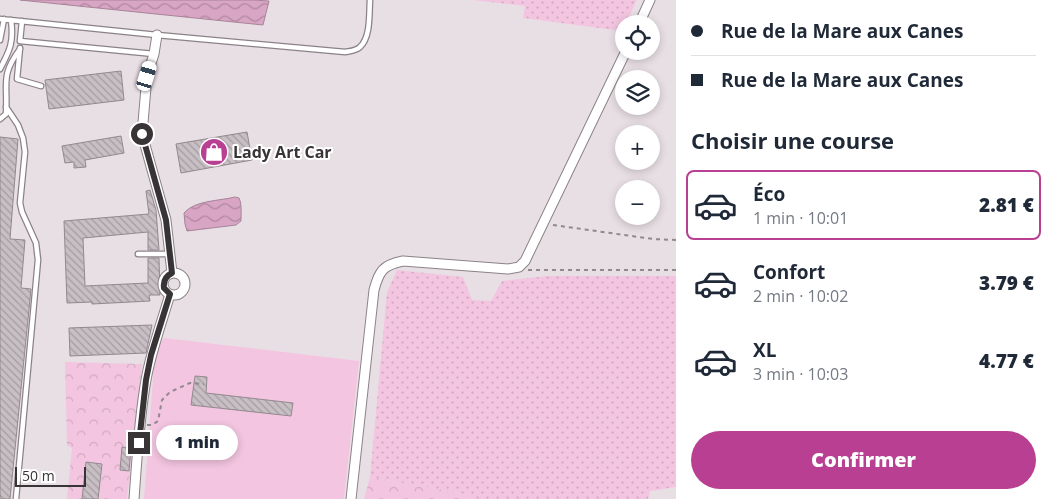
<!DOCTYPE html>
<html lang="fr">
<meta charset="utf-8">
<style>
:root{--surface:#fff;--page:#f2f2f3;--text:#1f2937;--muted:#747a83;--line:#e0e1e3;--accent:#b83f92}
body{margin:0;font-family:"Open Sans",sans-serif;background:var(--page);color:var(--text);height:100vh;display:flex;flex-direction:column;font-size:19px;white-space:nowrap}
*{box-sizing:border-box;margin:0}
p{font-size:16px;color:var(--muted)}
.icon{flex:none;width:28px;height:28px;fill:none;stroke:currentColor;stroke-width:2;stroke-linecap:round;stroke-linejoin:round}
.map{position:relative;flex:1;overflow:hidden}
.side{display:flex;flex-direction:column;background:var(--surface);width:375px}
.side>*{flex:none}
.guide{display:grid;align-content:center;height:110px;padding:0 15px;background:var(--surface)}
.controls{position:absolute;left:615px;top:15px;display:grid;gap:10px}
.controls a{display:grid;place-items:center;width:45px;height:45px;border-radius:50%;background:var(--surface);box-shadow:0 2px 8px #0003;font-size:25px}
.scale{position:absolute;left:15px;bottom:12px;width:71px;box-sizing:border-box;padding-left:5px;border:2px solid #383436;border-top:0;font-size:14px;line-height:18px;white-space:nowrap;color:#383436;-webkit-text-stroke:4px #fff;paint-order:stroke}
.end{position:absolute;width:22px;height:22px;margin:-11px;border:6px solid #383436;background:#fff;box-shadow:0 0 0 2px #fff}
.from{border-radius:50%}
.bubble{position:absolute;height:35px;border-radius:18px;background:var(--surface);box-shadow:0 2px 8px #0003;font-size:16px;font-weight:800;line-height:35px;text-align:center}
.car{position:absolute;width:15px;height:30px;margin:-15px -8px;border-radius:6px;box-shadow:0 0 4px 1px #0007;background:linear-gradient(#fff 24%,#345 0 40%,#fff 0 76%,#345 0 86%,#fff 0)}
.guide b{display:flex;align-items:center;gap:18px;height:48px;font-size:19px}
.guide b+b{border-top:1px solid var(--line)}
.guide i{width:12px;height:12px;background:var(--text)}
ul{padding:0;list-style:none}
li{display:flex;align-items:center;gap:15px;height:70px;margin:0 10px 8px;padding:0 5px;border:2px solid transparent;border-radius:8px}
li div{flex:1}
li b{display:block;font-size:19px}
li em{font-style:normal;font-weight:800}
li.active{border-color:var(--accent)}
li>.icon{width:45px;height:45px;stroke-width:1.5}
h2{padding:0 15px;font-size:22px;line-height:60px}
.cta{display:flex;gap:10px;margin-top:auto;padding:10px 15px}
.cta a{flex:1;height:58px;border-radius:30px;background:var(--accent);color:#fff;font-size:20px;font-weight:800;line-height:58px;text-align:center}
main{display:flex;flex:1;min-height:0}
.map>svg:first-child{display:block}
</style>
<main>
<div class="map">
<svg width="676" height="499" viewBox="0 0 676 499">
<defs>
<pattern id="grass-dots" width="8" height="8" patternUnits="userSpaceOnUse" patternTransform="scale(1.25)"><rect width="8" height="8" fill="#f3c5e0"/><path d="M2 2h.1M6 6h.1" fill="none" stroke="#d1aac1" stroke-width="1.8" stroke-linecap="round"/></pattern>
<pattern id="forest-crowns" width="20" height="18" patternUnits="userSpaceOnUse" patternTransform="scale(1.25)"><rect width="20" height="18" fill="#f3c5e0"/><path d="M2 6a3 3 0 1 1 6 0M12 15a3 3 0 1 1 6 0" fill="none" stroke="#d1aac1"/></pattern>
<pattern id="water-waves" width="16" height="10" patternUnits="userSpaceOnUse" patternTransform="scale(1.25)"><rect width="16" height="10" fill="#d8a5c4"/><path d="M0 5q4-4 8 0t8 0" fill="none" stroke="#b087a0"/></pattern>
<pattern id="building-back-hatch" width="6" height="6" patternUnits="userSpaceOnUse" patternTransform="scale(1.25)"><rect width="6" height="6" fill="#c8bfc4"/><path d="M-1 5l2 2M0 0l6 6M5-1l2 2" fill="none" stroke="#a39ca0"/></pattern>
</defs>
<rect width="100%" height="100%" fill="#e8dfe4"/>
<path fill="url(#grass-dots)" d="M472,0H637L625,24H624L622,31L523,18L525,6Z
M397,270L463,277L472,300L491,301L502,281L548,276H676V487L650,491L648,499H471L469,495L370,477L387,292Z"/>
<path fill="url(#forest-crowns)" d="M65,362L142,364L127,499H67L72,448L67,445Z
M370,477L470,495L471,499H364Z"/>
<path fill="#f3c5e0" d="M164,338L359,361L344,499H144L155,352Z"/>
<path fill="url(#water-waves)" stroke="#a88399" d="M20,0H254L269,1L263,25Z
M235,197L239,198C242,204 241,214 241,221L236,225L187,231L185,224L184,213C195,200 220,201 235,197Z"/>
<path fill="url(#building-back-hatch)" stroke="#92898e" d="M121,71L124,100L49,109L45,80Z
M247,132L252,160L181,173L176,144Z
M121,136L124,153L85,160L86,167L74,168V162L65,163L62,146Z
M0,137L18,139L10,239L25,240L21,288L31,289L10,499H0Z
M150,190L156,210L159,250H148V232L83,238L85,286L148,283V258H159L160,295H149L150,301L92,304V302L67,303L64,221L149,214L146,191Z
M152,325L146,353L70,356L69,328Z
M195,376L207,377L206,393L293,403L291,416L191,405Z
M122,447L131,448L129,471L120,470Z
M86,462L102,464L98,499H82Z"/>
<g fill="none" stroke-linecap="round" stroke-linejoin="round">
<defs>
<path id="service" d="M0,19L157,35L345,52C350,51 356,51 360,47C371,37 369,13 370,0
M22,21L20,41L154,54
M0,40L4,19
M20,48L17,79L41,86
M0,69C10,50 14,42 11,20
M6,107L18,125L23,138L25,152L20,203L22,212L36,243L38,260L16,499
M0,119L6,114C8,83 0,76 20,49
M138,254H169"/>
<path id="minor" d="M639,24L650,0
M157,35L154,54L147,76L142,134L166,220L172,273
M163 284a11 11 0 1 1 22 0a11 11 0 1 1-22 0Z
M134,499C137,459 139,419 146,380C151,351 162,322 170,294
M351,499L374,290C379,271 383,265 403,261L508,269L519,267L525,261L626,51"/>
</defs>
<use href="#service" stroke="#8b8287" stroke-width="7"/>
<use href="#minor" stroke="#8b8287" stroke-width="11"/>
<path stroke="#8f898c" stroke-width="2" stroke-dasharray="4 4" stroke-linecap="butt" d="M553,225L653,239L676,240
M528,270H676
M147,425H152L158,421L162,400L170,392L190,383L204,384"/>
<use href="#service" stroke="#fff" stroke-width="4.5"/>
<use href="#minor" stroke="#fff" stroke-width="9"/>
</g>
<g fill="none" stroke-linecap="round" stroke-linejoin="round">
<path stroke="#383436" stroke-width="6" d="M139,443L146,380L151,355L170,294L164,288C163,281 166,276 172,273L166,220L142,134"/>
</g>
<defs>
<symbol id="shop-disc" viewBox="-11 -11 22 22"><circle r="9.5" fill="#b83f92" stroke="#fff"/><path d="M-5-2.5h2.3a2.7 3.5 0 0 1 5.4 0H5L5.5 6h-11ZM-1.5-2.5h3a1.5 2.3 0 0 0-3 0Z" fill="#fff"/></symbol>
</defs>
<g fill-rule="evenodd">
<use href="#shop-disc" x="198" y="136" width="32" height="32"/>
</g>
<g text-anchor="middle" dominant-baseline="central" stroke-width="4" stroke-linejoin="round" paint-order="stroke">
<g font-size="16" font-weight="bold" fill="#383436" stroke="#fff" text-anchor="start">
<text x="233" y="152">Lady Art Car</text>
</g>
</g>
</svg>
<div class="controls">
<a><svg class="icon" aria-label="locate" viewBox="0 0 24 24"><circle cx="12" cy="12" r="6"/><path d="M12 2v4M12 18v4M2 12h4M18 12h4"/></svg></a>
<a><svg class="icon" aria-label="layers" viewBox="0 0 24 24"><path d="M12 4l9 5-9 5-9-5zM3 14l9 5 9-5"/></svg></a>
<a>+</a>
<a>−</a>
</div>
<div class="scale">50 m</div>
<i class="end from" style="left:142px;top:134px"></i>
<i class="end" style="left:139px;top:443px"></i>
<div class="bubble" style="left:156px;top:425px;width:82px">1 min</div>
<i class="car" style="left:147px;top:76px;rotate:17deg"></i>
</div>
<section class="side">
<div class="guide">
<b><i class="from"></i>Rue de la Mare aux Canes</b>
<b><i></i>Rue de la Mare aux Canes</b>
</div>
<h2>Choisir une course</h2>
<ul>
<li class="active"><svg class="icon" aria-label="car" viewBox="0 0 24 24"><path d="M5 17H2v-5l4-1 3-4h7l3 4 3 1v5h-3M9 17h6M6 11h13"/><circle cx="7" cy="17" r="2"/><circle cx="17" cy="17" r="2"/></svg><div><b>Éco</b><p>1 min · 10:01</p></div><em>2.81 €</em></li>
<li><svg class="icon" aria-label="car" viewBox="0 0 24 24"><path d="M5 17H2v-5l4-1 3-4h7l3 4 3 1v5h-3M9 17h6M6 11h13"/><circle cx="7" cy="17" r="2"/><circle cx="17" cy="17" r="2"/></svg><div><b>Confort</b><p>2 min · 10:02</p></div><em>3.79 €</em></li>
<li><svg class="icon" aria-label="car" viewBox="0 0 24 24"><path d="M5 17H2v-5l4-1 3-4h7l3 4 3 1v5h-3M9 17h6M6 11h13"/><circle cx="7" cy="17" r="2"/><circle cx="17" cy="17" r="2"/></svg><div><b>XL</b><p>3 min · 10:03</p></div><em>4.77 €</em></li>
</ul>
<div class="cta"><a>Confirmer</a></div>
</section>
</main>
